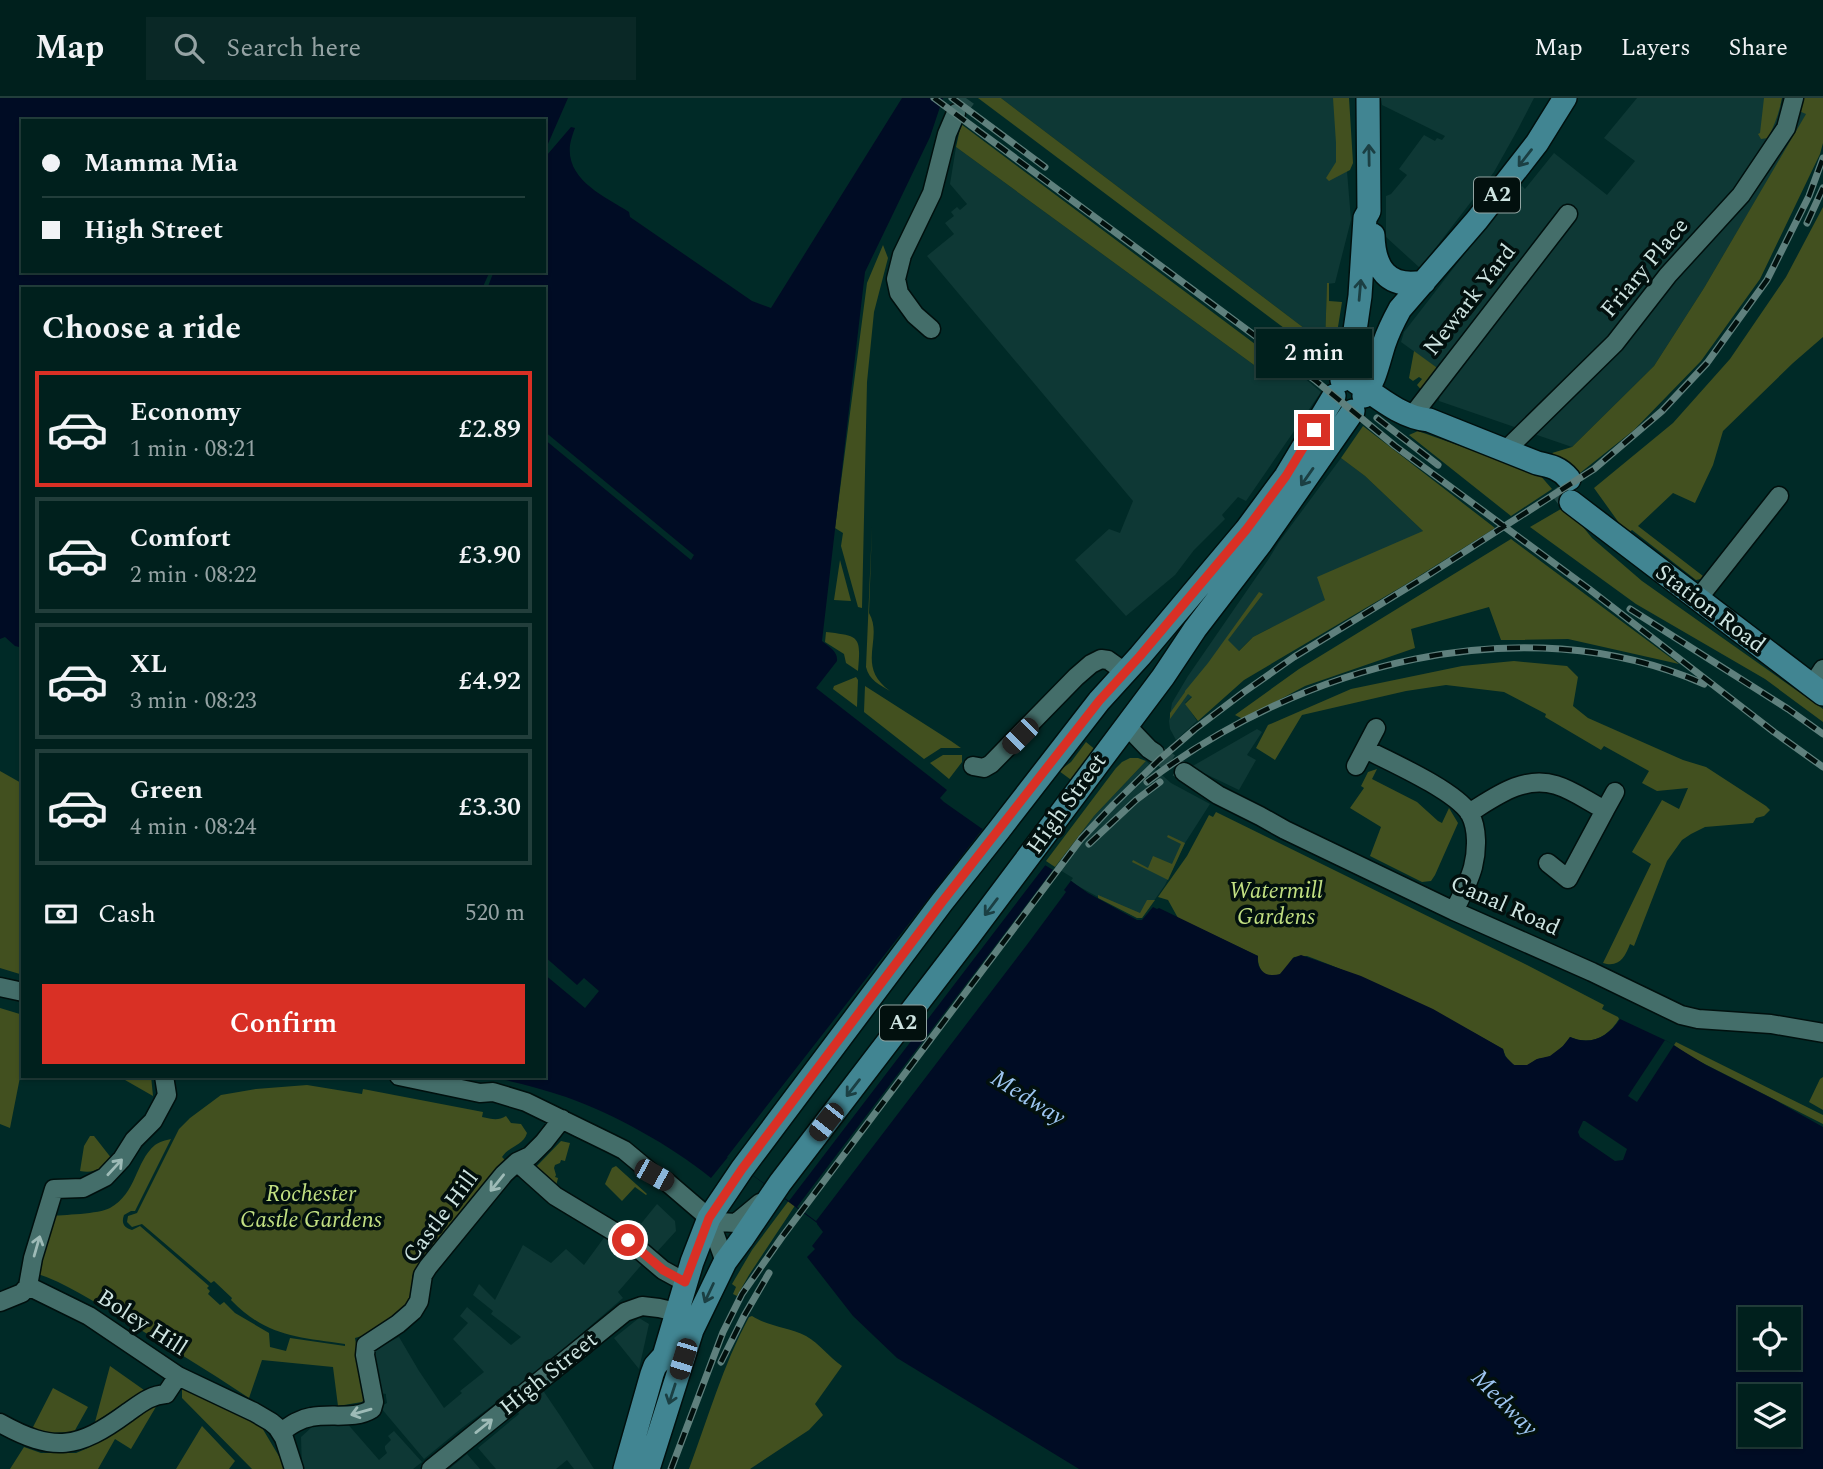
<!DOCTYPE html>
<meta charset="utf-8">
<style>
:root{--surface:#00201d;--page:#0a2826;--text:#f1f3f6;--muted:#95a3a4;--line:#223e3b;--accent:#d93025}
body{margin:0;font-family:Spectral,serif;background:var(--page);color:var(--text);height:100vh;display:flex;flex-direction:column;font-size:26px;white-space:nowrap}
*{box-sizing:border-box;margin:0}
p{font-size:23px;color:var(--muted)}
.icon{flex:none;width:38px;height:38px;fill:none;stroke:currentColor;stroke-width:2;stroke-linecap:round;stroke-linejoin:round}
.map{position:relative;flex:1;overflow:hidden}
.drawer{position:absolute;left:21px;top:189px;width:525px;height:791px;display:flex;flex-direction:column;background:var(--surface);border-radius:0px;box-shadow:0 2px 5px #0004,0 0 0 2px var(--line)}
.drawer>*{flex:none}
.banner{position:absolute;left:21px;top:21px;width:525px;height:154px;border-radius:0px;box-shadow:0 2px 5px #0004,0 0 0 2px var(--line);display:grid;align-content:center;height:154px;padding:0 21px;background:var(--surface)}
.fabs{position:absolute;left:1738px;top:1209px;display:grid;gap:14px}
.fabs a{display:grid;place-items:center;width:63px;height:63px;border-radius:0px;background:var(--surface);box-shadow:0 2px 5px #0004,0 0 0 2px var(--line);font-size:35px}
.end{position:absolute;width:32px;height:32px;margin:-16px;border:9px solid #d93025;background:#fff;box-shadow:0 0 0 4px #fff}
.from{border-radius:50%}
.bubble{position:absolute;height:49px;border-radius:0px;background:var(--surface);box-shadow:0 2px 5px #0004,0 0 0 2px var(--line);font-size:23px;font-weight:600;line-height:49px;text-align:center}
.car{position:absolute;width:21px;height:42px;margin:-21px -10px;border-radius:9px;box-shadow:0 0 5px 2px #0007;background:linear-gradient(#222 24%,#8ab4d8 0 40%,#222 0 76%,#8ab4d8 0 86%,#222 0)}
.banner b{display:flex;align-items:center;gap:24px;height:66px;font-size:26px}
.banner b+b{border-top:2px solid var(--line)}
.banner i{width:18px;height:18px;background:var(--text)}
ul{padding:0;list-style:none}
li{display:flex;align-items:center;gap:21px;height:116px;margin:0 14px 10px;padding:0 7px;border:4px solid var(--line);border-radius:0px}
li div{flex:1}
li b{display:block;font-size:26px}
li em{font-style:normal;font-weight:600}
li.on{border-color:var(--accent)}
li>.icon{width:63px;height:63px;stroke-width:1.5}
h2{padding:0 21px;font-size:32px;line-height:84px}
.pay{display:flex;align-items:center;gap:18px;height:77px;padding:0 21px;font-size:26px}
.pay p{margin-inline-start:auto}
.primary-button{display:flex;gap:14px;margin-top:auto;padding:14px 21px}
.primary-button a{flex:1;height:80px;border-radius:0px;background:var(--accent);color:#fff;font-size:28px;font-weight:600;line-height:80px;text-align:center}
header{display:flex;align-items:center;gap:42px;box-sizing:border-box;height:98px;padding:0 35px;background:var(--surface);border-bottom:2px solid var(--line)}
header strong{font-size:33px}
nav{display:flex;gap:38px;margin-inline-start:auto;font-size:24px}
.search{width:490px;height:63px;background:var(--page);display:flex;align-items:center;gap:18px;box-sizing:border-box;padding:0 24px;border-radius:0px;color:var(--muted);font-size:26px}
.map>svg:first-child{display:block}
</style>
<header>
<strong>Map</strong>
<div class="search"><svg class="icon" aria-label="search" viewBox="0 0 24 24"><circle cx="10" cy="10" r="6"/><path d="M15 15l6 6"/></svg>Search here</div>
<nav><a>Map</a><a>Layers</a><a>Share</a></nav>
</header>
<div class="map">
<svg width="1823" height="1371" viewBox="0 0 1823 1371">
<rect width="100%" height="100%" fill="#002a27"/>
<path fill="#0e3835" d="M1001,0H1341L1351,122L1335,185L1327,186L1325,246Z
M1381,0H1534L1518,31L1494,74L1420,170L1386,139V98L1391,96L1407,77L1399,71L1424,37L1435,43L1437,40L1442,42L1445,38L1382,7Z
M1637,0H1770L1772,5L1807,15L1704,190L1654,268L1572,349L1439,303L1443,266L1437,270L1401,244L1404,234L1507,101L1522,88L1525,91L1554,55L1607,97L1635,63L1604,40Z
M956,49L1254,267L1260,259L1279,272L1285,264L1321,294L1246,403L1238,399L1222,417L1225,421L1194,452L1175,477L1126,518L1075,462L1109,431L1120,435L1133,403L927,158L954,136L945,125L954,118L951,114L957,109L960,112L967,106L950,86Z
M1341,360L1365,378L1423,433L1326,502L1253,539L1185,605L1197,623L1176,642L1170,631L1169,623L1172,605L1188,578L1268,462L1279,444Z
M1257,631L1262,634L1247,657L1256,662L1239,692L1191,669Z
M1146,663L1171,685L1210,706L1185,745L1165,787L1142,820H1137L1076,787L1055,769L1094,718Z
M657,1106L675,1123L676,1133L655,1156L631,1138Z
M606,1137H609L644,1164L618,1194L623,1200L531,1279L463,1329L424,1361L381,1310V1308L387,1305L386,1299V1296L380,1295L372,1255L375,1251L399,1239L419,1273L444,1310L462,1295L460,1293L484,1274L453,1241L468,1225L460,1218L467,1209L511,1247L521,1239L491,1216L493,1213L473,1197L479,1186L495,1202L523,1147L551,1165L566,1151L584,1167Z
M639,1220L649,1226L639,1271L614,1240Z
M542,1291L561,1319L594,1371H574L567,1362L556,1371H496L478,1350L519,1316L517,1312Z
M345,1323L379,1362L387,1355L385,1351V1348L391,1342L388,1338L394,1333L422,1364L413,1371H302L301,1339L312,1329Z
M467,1356L480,1371H448H449Z"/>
<path fill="#42501f" d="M978,0H1001L1325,246L1327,185H1329V203L1342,204L1332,266Z
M1333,0H1349L1353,65L1350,72L1329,83L1326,80L1336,64V45Z
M1764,0H1782C1779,15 1775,26 1768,40L1761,41L1758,36L1760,35Z
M1800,0H1823V45L1820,56L1760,181L1701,263L1634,332L1575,379L1552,355L1572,349L1654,268L1704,190L1806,16L1799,13Z
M961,26L1267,255L1260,259L1254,267L956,49Z
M1823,109V239L1793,265L1723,333L1713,367L1695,405L1673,395L1638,428L1703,478L1701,481L1696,482L1632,432L1627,436L1594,390L1673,325L1730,261L1786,179Z
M883,147L888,160L874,214L867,284L862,510L858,509L841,448L843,435L835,430L867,185Z
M1414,253L1436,269V282L1424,295L1417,287L1422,281L1419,279L1413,283L1409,280Z
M873,303L872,429L869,515C884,541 855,568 890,593C880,587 869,582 866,569L872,429Z
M1363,328L1495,430L1408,485L1244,582L1198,623L1185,606L1192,599L1188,596L1170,621V615L1185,594V593L1208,565L1259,494L1263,496L1228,542L1239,553L1253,539L1325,502L1317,479L1423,433L1365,378L1341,360Z
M1418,333L1539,376L1552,391L1511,418L1409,337Z
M1566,408L1592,440L1642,483L1823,611V624L1765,581L1636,506L1530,429Z
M1511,441L1679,566L1568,541L1501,542L1489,509L1411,531L1415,550L1305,588L1243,621L1235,617L1299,571Z
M840,462L851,503L834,502Z
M826,534C860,538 861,538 858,573L846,565L844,556L825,544Z
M1514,563L1567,568L1578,579L1573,608L1588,620L1683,662L1706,669L1766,708L1770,712L1764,718L1756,720L1753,725L1705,729L1691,736L1682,742L1667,763L1634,848L1630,846C1625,859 1619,870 1603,865L1651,766L1632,754L1662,702L1679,711L1688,690L1657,693L1642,685L1649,673L1604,648L1601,652L1545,619L1546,616L1504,594L1446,587L1406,593L1302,617L1275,662L1256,650L1268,627L1351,591L1462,568Z
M856,579L858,582L857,609L833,591L834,588Z
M865,588L951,643L961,650H941L924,661L864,614Z
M1086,644L1097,653L1074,684L1059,673L1071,664Z
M943,657H962V664L949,681L930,665Z
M1130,660H1138L1146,663L1094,718L1055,769L1046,763L1116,670L1122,664Z
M1377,671L1372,681L1417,704L1438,723L1442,725L1449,710L1458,725L1435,777L1431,783L1422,784L1370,758L1381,729L1350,710L1364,690L1361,688L1368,674Z
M0,673L23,686V877L0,870Z
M1216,714L1527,867L1604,907L1602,911L1618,919L1619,921C1608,939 1591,948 1570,939C1564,948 1555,958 1544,960C1542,961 1540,960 1538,961C1534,962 1532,965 1528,967C1515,972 1506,963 1503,951C1442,916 1380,886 1315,861L1307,858L1294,859C1289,865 1285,873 1279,877C1265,883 1257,870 1258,858L1178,820L1168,802L1158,799L1187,758L1209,717L1213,719Z
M1168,737L1185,745L1168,782L1132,764L1133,762L1148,770L1153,758L1172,766L1181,746L1167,739Z
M1098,797L1140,815L1147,802H1155L1142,820H1137L1098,800Z
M0,910L23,917V964L10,1030L0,1026Z
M1676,944L1823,1017V1026L1691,959L1674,947Z
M118,978H151L153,998Z
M1823,979V1012L1809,1004L1820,981Z
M307,987L362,996L363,991L483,1014L482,1019C492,1021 498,1023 506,1018L511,1025L521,1026L527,1035C523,1048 509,1048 502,1059L507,1064L419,1166L412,1178L414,1199L411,1206L369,1236L355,1240L365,1300L362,1304L338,1308L333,1269L262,1262L249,1300C207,1272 164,1246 121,1220C93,1203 66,1185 35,1175L49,1118C63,1117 99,1116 110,1110C137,1095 135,1064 155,1047C159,1044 166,1042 171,1041L135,1113H131L124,1117C121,1125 124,1130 132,1132L140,1128L209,1188L207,1190L210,1193L208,1196L220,1207L224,1204L235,1215L269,1235L270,1249L286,1253L290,1240L345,1248V1246C298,1239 267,1239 231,1202L232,1200L214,1183L211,1185L142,1126L132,1129L127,1124L128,1118L137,1115L179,1031L190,1020L221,997L256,991Z
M90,1038H94L112,1061C103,1070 94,1076 80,1073L84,1048Z
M561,1043L570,1045L565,1063L561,1062L560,1065L555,1067L554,1070L556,1077L555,1079L558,1080L556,1088L534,1071Z
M616,1068L647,1096L646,1097L635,1089L622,1103L605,1086L612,1070Z
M790,1101L796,1106L749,1177L737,1198L733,1196L736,1189L732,1186L752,1152Z
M752,1218C769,1229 789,1229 806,1238C820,1246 829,1259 842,1268L815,1306L823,1317L809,1332L750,1371H689C708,1320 723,1267 749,1219Z
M110,1268L144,1292L95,1324Z
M53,1290L88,1309L74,1334L44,1335L32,1331Z
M186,1290L258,1323L280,1360L285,1371H252L182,1300V1291Z
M156,1306L157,1307L131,1351L115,1341L98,1371H10L24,1349L41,1355H76L88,1350L140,1310Z
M202,1328L235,1363L229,1371H176Z"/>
<path fill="#000c24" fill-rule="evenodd" d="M0,0H568L544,55V23H23V173H490L482,191H370L365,187L363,191H23V550L15,548L5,539L0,541Z
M902,0H943L930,39L865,174L822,543C829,549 838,553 837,563L816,590L947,692L940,700L944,704L981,730L1067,780L1088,795L1137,822H1142L1153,809L1157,811L1159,810L1258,858C1256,873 1267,880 1280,876L1293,860L1301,857L1361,878L1433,911L1503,951L1505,958L1514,967H1527L1537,961L1550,958L1563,948L1570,939C1591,948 1608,939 1620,921L1665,942L1706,967L1775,1002L1823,1029V1371H1079L897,1260L853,1218L807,1159L815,1151L812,1148L823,1134L817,1126V1125L728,1059L711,1080C670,1047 616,1017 566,999C541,990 514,984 488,978H544V341L691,462L694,457L544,333V191H487L494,173H544V64L547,57L571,29L575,30C573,35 571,41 570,47C566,82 604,98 629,114L630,119L752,203L771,210ZM1750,1222H1788V1260H1750ZM1750,1298H1788V1337H1750Z"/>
<path fill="#002a27" d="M985,728L1047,765L789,1103L727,1059Z
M1055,769L1073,780L1064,792L1066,794L1026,848L816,1123L797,1109Z
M544,858L577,887L584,880L599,893L585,910L544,876Z
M1665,942L1674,947L1637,1004L1628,998Z
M1583,1023H1585L1627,1051L1623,1062L1615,1063L1580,1039L1578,1034Z"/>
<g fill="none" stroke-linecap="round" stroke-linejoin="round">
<path stroke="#1f4643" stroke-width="18" stroke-dasharray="18 9" stroke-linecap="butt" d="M956,15L967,0
M1155,655L1184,674"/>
<path stroke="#1f4643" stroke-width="23" stroke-dasharray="23 11" stroke-linecap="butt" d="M1559,388L1571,404"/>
<defs>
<path id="minor" d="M931,231L915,217L899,195L896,181L902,157L932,95L947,36L956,15
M1412,318L1568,116
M1506,352L1615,245L1668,177L1741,97L1786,30L1794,0
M1697,502L1779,398
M1812,588L1823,571
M1126,627L1149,651L1155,655
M1365,651C1391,664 1456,693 1470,716C1478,731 1477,753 1473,769C1469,784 1461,799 1454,813
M973,668L984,670L991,666L1076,579L1091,566L1101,561L1108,562L1125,574
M1356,668L1376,630
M1184,674L1218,697L1260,718L1285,732L1454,813L1592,874L1681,917L1698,921L1771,926L1823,935
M1605,712L1615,694
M1469,715C1495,699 1523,677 1556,687C1573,692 1589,704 1605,712L1568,781L1548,765
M0,889L23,894
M399,978L480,995L493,994L526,1004L610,1045L624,1052L654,1077L667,1084L709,1120L719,1124L736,1125L760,1105
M517,1064L555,1098L628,1142L663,1172L685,1184
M709,1120L725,1164
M28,1188L89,1218L178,1278L254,1314L271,1324L277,1329L284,1340L294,1371
M28,1188L33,1160L54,1091L83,1090L105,1079L122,1061L134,1042L153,1023L167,997L164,978
M0,1204L22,1195L28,1188
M0,1325C54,1355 78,1351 127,1315C140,1306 150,1297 166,1296L178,1278
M281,1334C291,1327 299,1321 311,1319C331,1315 355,1322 372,1311L374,1304L365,1257L366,1247L398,1226L413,1213L419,1203L423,1177L428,1169L504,1076L517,1064L530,1058L544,1044L562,1021
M431,1371L625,1214L642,1208L659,1210L676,1214"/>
<path id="major" d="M1373,137C1374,170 1387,191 1424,184
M1342,282L1351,260L1360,198L1365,120L1369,113L1368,0
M1356,284C1378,299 1402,320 1429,322L1537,365C1551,368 1560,370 1569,381
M1364,298C1375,282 1378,265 1384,246C1388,234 1394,222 1400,211L1477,122L1537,45L1565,0
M1571,404L1823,596
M625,1371L652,1276L655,1268L664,1258L692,1164L709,1120L742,1071L942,804L999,732L1099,603L1140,558L1246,432L1286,378L1334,298
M648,1371L692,1232L725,1164L742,1141L780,1085L969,838L1163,579L1195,531L1261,445L1353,313"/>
</defs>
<use href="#minor" stroke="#00100e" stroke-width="21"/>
<use href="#major" stroke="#00100e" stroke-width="26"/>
<use href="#minor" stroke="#446e6a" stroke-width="18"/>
<use href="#major" stroke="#418592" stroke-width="23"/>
<defs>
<path id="rail" d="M934,0L1316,283L1395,348L1589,491L1774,634L1823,669
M952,0L1045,69
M1807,125L1823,90
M1377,320L1438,367
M1630,511L1788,611L1823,636
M1147,684C1301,567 1521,506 1704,586
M1089,746L1136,702L1160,684
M721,1264L744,1218L769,1175
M671,1371L723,1234L742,1196L782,1139L1081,741L1113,707L1159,662L1195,631L1244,594L1294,559L1425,479L1594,371L1662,313L1707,265L1767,182L1809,98L1823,60"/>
</defs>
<use href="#rail" stroke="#5f807d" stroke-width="7"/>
<use href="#rail" stroke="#02100e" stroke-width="4.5" stroke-dasharray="13" stroke-linecap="butt"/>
</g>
<defs><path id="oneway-shaft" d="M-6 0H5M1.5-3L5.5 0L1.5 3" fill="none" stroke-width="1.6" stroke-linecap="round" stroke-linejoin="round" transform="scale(1.75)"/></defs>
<g stroke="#1b3f43">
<use href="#oneway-shaft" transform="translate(1369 57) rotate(-91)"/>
<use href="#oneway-shaft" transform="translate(1525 60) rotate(128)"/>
<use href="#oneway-shaft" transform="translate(1360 192) rotate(-85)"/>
<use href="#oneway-shaft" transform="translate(1307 379) rotate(125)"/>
<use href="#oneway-shaft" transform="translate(991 809) rotate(127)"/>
<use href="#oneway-shaft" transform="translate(853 990) rotate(128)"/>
<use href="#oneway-shaft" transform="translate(709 1195) rotate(115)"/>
<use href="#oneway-shaft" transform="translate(672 1296) rotate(108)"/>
</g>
<g stroke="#9ebbb7">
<use href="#oneway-shaft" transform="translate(115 1069) rotate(-47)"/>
<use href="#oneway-shaft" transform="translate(497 1085) rotate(129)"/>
<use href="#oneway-shaft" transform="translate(37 1148) rotate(-74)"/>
<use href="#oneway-shaft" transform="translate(361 1314) rotate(164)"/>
<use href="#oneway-shaft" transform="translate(484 1328) rotate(-39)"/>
</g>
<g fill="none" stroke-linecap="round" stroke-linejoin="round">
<path stroke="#d93025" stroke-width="9" d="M628,1142L663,1172L685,1184L709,1120L742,1071L942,804L1099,603L1140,558L1246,432L1286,378L1314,332"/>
</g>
<g text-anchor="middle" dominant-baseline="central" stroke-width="7" stroke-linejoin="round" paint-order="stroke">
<g fill="#02100e" stroke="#91a4a2" stroke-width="2">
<rect x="1474" y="79.5" width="46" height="35" rx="5"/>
<rect x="880" y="907.5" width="46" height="35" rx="5"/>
</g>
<g font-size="21" font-weight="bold" fill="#cee4e1">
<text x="1497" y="97">A2</text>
<text x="903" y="925">A2</text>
</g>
<g font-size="23" fill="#cee4e1" stroke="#02100e">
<text transform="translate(1645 170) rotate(-50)">Friary Place</text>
<text transform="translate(1470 202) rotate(-52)">Newark Yard</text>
<text transform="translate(1710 511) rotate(37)">Station Road</text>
<text transform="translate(1067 706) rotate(-54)">High Street</text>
<text transform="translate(1505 808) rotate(24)">Canal Road</text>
<text transform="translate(441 1119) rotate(-53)">Castle Hill</text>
<text transform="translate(142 1225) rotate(33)">Boley Hill</text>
<text transform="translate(549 1276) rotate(-39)">High Street</text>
</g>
<g font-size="23" font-style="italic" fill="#c2e082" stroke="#02100e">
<text x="1276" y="793">Watermill<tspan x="1276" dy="26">Gardens</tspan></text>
<text x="311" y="1096">Rochester<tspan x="311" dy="26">Castle Gardens</tspan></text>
</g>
<g font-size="24" font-style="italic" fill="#9dc5f0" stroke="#02100e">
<text transform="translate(1028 1000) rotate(32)">Medway</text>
<text transform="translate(1504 1305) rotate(45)">Medway</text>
</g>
</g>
</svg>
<div class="fabs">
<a><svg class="icon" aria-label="locate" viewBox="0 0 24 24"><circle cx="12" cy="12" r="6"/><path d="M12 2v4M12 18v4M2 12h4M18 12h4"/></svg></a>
<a><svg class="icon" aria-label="layers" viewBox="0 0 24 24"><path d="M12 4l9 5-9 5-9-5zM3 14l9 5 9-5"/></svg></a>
</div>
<i class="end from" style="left:628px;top:1142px"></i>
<i class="end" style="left:1314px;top:332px"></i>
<div class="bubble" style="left:1256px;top:231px;width:116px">2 min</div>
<i class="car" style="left:1020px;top:638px;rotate:225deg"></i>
<i class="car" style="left:826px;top:1024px;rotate:218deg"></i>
<i class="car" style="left:654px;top:1077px;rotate:119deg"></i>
<i class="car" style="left:683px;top:1261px;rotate:197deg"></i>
<div class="banner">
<b><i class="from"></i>Mamma Mia</b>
<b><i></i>High Street</b>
</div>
<section class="drawer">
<h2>Choose a ride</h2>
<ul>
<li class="on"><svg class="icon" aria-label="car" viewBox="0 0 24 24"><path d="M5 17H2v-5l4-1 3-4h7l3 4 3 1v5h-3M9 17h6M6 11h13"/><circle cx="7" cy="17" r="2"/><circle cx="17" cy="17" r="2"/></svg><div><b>Economy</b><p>1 min · 08:21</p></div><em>£2.89</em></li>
<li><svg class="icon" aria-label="car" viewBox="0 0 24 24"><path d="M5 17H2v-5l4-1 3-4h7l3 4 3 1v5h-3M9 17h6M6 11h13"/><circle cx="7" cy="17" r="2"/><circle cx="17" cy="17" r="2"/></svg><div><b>Comfort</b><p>2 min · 08:22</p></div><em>£3.90</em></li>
<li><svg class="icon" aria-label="car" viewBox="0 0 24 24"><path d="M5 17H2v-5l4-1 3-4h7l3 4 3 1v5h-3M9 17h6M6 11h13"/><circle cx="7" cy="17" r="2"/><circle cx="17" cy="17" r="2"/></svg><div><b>XL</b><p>3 min · 08:23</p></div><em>£4.92</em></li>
<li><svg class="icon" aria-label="car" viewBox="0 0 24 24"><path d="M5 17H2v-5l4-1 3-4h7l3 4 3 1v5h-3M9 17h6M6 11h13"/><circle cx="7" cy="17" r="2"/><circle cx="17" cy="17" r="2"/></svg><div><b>Green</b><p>4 min · 08:24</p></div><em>£3.30</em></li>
</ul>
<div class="pay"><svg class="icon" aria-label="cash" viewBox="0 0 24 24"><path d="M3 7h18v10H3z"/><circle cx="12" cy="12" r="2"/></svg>Cash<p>520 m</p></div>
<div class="primary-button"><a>Confirm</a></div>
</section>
</div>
